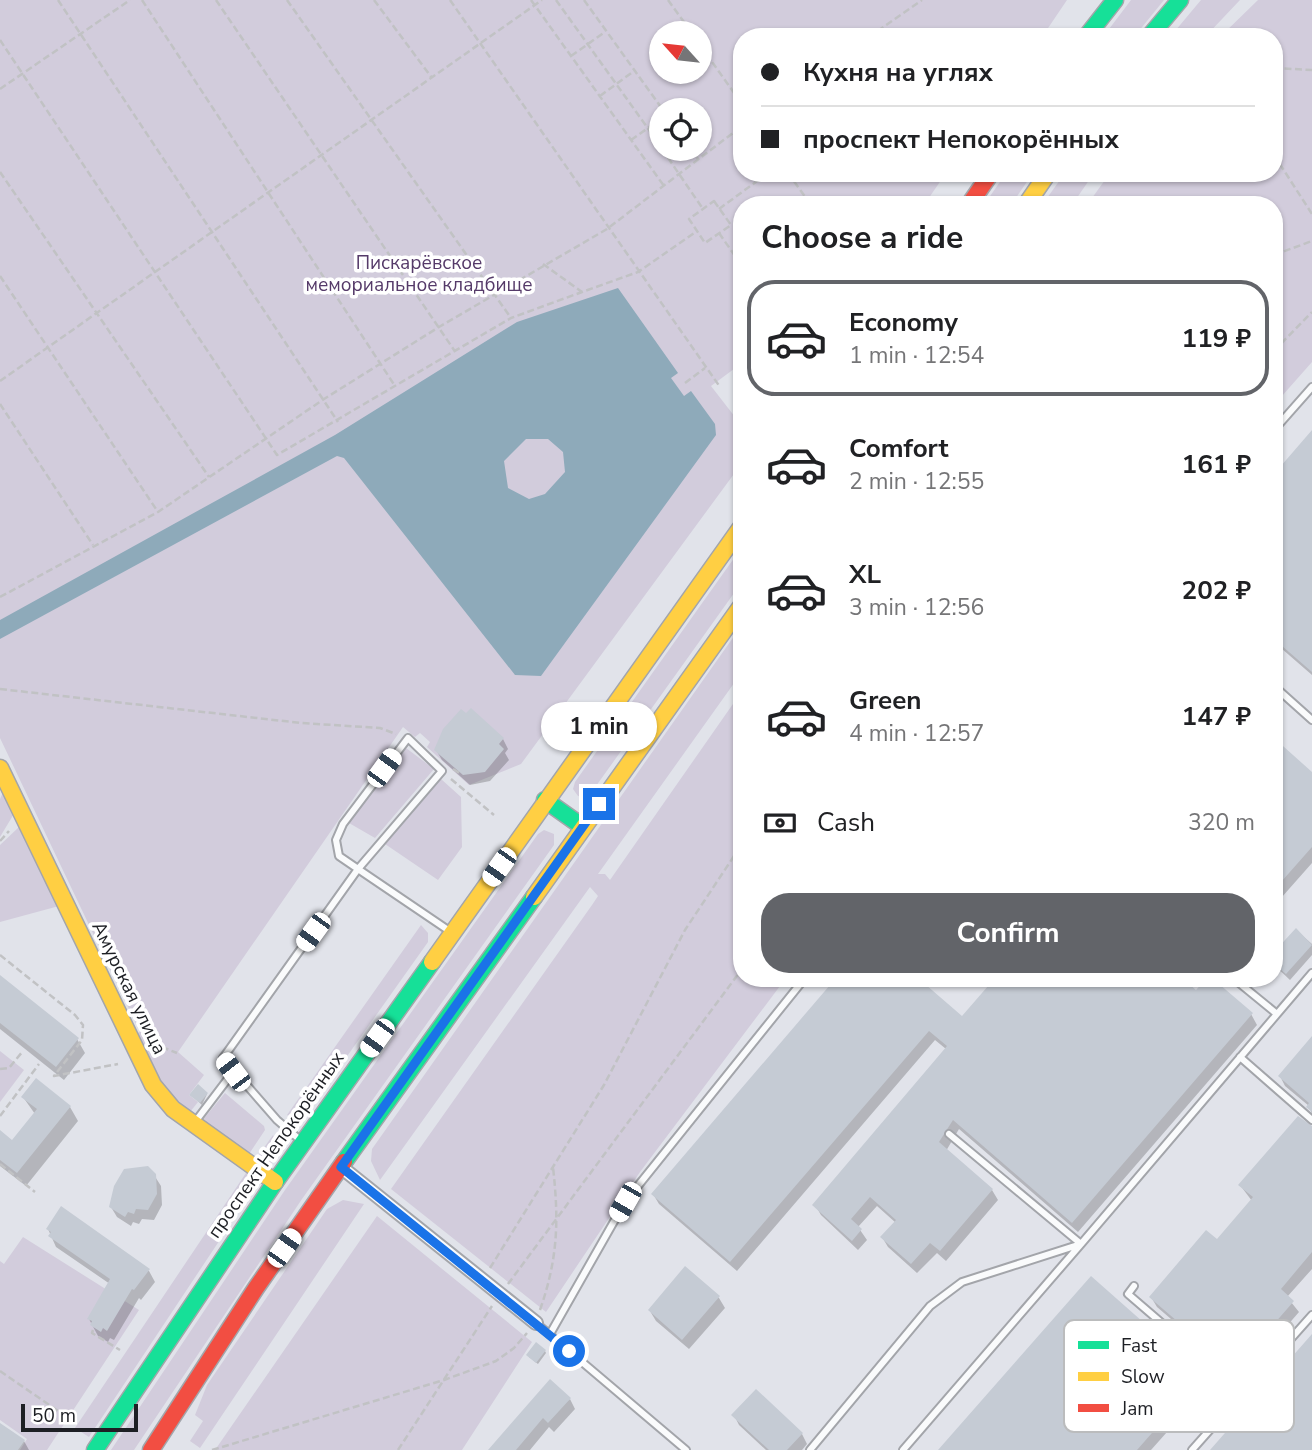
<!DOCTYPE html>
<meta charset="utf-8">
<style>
:root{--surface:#fff;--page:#f6f6f6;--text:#202124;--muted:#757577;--line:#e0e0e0;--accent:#626469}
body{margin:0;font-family:"Nunito Sans",sans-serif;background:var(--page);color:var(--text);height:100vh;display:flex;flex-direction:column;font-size:26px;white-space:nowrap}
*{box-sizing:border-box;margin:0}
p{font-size:23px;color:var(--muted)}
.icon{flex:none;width:38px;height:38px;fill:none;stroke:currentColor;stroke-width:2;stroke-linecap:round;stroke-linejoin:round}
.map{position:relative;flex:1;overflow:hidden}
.sheet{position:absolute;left:733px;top:196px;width:550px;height:791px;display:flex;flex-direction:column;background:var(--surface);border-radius:28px;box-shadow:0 2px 5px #0004}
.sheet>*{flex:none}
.guide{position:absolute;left:733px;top:28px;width:550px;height:154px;border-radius:28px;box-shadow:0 2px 5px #0004;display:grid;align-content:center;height:154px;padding:0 28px;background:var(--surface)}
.needle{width:46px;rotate:297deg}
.controls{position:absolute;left:649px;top:21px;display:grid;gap:14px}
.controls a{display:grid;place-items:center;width:63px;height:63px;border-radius:50%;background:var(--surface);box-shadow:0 2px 5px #0004;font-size:35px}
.scale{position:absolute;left:21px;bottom:18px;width:117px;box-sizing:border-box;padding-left:7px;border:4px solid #1d1f24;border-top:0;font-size:19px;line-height:24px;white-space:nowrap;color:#1d1f24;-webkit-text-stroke:5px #fff;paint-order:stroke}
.end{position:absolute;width:32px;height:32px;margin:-16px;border:9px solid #1a73e8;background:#fff;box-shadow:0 0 0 4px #fff}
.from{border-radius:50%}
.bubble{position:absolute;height:49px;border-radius:24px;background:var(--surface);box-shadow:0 2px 5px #0004;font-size:23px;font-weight:700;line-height:49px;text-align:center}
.car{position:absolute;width:21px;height:42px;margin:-21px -10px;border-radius:9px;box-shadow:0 0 5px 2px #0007;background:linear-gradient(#fff 24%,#345 0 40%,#fff 0 76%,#345 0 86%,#fff 0)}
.guide b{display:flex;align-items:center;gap:24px;height:66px;font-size:26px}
.guide b+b{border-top:2px solid var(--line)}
.guide i{width:18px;height:18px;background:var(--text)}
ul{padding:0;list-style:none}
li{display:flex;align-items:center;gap:21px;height:116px;margin:0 14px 10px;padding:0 14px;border:4px solid transparent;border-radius:28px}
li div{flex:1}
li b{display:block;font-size:26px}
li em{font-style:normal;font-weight:700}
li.current{border-color:var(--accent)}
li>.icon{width:63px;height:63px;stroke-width:1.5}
h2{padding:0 28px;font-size:32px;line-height:84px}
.pay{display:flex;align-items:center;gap:18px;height:77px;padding:0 28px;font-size:26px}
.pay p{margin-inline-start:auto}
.primary-button{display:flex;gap:14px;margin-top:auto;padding:14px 28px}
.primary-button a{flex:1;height:80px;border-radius:28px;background:var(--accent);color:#fff;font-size:28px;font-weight:700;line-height:80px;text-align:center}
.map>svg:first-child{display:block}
</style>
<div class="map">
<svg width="1312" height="1450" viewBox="0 0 1312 1450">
<rect width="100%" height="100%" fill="#e1e3ea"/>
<path fill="#d2ccdc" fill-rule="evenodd" d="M0,0H1067L1042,37H742V173H946L924,205H742V363L711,386L742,426V463L521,764L469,785L427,747L430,742L420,733L415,737L403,727L178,1052L204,1075L189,1095L198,1102L190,1112L158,1082L134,1034L140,1032L0,738ZM662,33H700V72H662ZM662,110H700V149H662Z
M1131,0H1164L1134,37H1103Z
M1201,0H1240L1205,37H1170Z
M1258,0H1312V362L1274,405V205H1087L1110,173H1274V37H1220Z
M1006,173H1033L1011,205H984Z
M1065,173H1094L1072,205H1042Z
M742,547V582L591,793L585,797L578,796L573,789L575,782Z
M742,625V672L598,874H605L610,880L742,691V978H786L640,1172L546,1312L391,1189L592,905L598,896L590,887L380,1180L371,1161L372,1149Z
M406,748L434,769L375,838L349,823Z
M441,779L461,797L462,847L438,880L385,844Z
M5,788L15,812L0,837V799Z
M19,827L59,906L0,922V845Z
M544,830L554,834V845L302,1199L134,1450H111L285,1190L538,834Z
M421,925L428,933V942L304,1117L295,1119L287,1115Z
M0,1051L24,1070L0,1102Z
M225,1093L264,1126L265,1130L249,1154L201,1122Z
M273,1135L279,1147L269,1168L256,1159Z
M248,1170L261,1178L89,1437L75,1428Z
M343,1200L364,1204L200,1448L190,1441L203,1421L195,1415L207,1385L327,1209Z
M377,1216L532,1342L462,1450H215Z
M23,1237L139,1310L47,1450H20L27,1439L0,1420V1261L4,1264Z"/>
<path fill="#8eaaba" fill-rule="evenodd" d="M618,288L678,373L671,378L684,396L691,391L715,424L716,435L541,676L515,675L344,458L337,456L0,639V620L335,435L517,322ZM526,439H548L563,452L565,472L545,494L529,499L508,488L504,461Z"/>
<path fill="#0003" d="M742,322V343L733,329Z
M1312,433V675L1274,642V476Z
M503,739L508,749L505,753L509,760L490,781L470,785L442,760L436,750Z
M1274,741L1312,774V863L1274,906Z
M1296,930L1312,944V955L1290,980L1274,965V955Z
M0,978L77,1039L85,1053L64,1080L0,1029Z
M839,978L962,1018L1196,993L1251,1014L1257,1025L1078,1232L959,1129L946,1151L992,1190L998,1200L946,1261L937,1253L917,1273L888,1247L882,1237L896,1223L877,1206L858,1227L867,1240L858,1250L821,1215L815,1205L946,1049L935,1040L737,1271L659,1204L653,1194Z
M1312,1039V1114L1309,1106L1285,1086L1280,1076Z
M207,1094L202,1105L191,1095Z
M23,1097L70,1107L78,1121L26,1186L0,1166V1132L13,1142L35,1114Z
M1312,1127V1269L1287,1297L1299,1312L1241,1379L1157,1307L1151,1297L1217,1241L1252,1201L1240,1185Z
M154,1175L161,1186L162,1205L154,1220L142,1219L139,1224L133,1222L131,1226L117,1217L111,1207Z
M48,1229L149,1271L155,1282L141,1300L139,1298L114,1340L110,1338L108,1342L98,1336L89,1319L110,1284L56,1247Z
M686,1269L719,1298L725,1308L689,1349L656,1321L650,1311Z
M545,1351L546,1353L538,1364L529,1357Z
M1202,1376L1208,1386L1151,1450H940Z
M570,1399L575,1409L554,1432L549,1427L530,1450H492Z
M734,1415L802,1434L807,1444L802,1450H766L739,1425Z
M0,1425L24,1441L29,1450H0Z"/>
<path fill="#c5cbd4" d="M1312,430V672L1274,639V474Z
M471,708L504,738L499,744L504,749L485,772L463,775L434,750L443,729L461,709L466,713Z
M1274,738L1312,772V847L1274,890Z
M1296,928L1312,945L1286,974L1274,964V952Z
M0,975L79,1038L56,1067L0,1023Z
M836,978H918L962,1016L995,978H1182L1196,990L1207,978H1212L1253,1013L1072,1223L953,1120L939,1142L993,1189L940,1251L930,1243L911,1264L880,1237L896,1220L870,1197L851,1219L862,1229L852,1241L812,1205L947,1046L929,1031L730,1262L651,1194Z
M1312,1036V1112L1306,1107L1309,1103L1278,1076Z
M36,1078L71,1106L17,1173L0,1160V1130L12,1140L37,1109L21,1097Z
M198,1084L208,1093L200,1103L189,1095Z
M1298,1116L1312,1126V1252L1281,1289L1294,1301L1234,1370L1149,1297L1206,1230L1217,1239L1253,1197L1238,1185Z
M148,1166L156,1174L157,1194L148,1210L136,1209L134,1214L128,1212L125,1217L109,1207L114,1186L124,1169Z
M61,1206L150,1269L134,1290L132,1289L107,1331L103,1328L101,1332L90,1325L92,1321L87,1319L110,1279L48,1236L51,1232L46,1229Z
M685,1266L720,1296L682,1340L648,1310Z
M1091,1276L1203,1375L1137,1450H938Z
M1312,1334V1450H1210Z
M536,1342L546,1350L536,1363L526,1355Z
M550,1379L571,1398L548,1423L543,1418L516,1450H488Z
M756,1389L803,1433L787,1450H769L731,1415Z
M0,1423L25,1440L18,1450H0Z"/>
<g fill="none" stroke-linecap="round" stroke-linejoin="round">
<defs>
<path id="lane" d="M738,410L742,407
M1274,430L1312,387
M1274,686L1312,720
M408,738L442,771L358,869L339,856L336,840L343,824Z
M1233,978L1277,1014
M1240,1057L1312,1120
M195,1122L233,1072
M300,1140L277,1120L223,1058L358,869L448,930
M1134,1286L1128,1294L1243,1393
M536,1323L686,1450
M550,1334L625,1202L805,978
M810,1450L930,1306L962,1282L1081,1244L1312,973
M903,1450L1081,1244L949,1134
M1192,1450L1312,1315"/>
<path id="street" d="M341,1167L536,1323"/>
<path id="fast" d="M1086,37L1115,0
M1149,37L1180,0
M545,800L583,827
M344,1162L534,897
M95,1450L275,1182L432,962"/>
<path id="slow" d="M1026,205L1048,173
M0,768L153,1085L173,1109L275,1182
M534,897L742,605
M432,962L742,526"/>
<path id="jam" d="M969,205L991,173
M151,1450L256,1288L344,1162"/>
</defs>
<use href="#lane" stroke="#a3a5aa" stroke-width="10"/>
<use href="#street" stroke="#a3a5aa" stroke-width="16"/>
<use href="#fast" stroke="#a3a5aa" stroke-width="19"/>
<use href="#slow" stroke="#a3a5aa" stroke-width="19"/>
<use href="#jam" stroke="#a3a5aa" stroke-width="19"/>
<path stroke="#c1c2c4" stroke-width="2.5" stroke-dasharray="7 3.5" stroke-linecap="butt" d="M58,0L338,422
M142,0L395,386
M216,0L454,350
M287,0L511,318
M374,0L432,78
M450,0L720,387
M531,0L664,186
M556,0L662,148
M584,0L663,110
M668,0L692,33
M869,37L922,0
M0,40L277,455L511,318L582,292
M700,45L742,104
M571,56L605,32
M1274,68L1312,70
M0,89L130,0
M600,96L634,71
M631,140L662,118
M662,149L703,209
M690,149L699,160
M1274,155L1312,214
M0,172L209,477
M788,173L811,205
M714,201L731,225L705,243L689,219Z
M719,209L768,173
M719,233L742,266
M1274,255L1312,241
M543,264L582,292L638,272L697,231
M0,276L158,512
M1274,351L1312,312
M0,381L542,0
M685,383L705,368
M0,404L93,545
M734,509L742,498
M0,597L158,512L324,399L439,327L607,229L742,126
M0,689L301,723L380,728L396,734
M453,769L461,774
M451,779L494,815
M0,841L9,831
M0,955L75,1015L83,1025L82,1040L54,1076L118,1064
M152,1043L177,1053
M0,1069L9,1068L23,1051
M0,1116L39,1064
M0,1164L35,1192
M490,1268L604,1085L685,930L742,844
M508,1284L742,969
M540,1310C558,1258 559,1221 553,1167
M93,1330L92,1333L120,1350
M0,1371L74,1422
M212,1450L444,1380L496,1361L514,1348L527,1333
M398,1450L492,1306"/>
<use href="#lane" stroke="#fafbfc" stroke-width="6"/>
<use href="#street" stroke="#fafbfc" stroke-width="12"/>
<use href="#fast" stroke="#16e098" stroke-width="16"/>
<use href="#slow" stroke="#ffcf43" stroke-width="16"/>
<use href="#jam" stroke="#f24e42" stroke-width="16"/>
</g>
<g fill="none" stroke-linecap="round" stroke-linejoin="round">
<path stroke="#1a73e8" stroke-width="9" d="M569,1351L341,1167L599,804"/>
</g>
<g text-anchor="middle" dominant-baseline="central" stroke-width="7" stroke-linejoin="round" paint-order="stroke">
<g font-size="19" fill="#553a69" stroke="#fff">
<text x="419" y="263">Пискарёвское<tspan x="419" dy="22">мемориальное кладбище</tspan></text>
</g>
<g font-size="19" fill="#1d1f24" stroke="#fff">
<text transform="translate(129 988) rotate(64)">Амурская улица</text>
<text transform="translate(276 1145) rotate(-55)">проспект Непокорённых</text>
</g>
</g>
<rect x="1064" y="1320" width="230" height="112" rx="10" fill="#fff" stroke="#bbbcbd" stroke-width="2"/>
<rect x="1078" y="1341" width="31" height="8" fill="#16e098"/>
<rect x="1078" y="1372" width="31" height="9" fill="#ffcf43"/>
<rect x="1078" y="1404" width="31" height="8" fill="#f24e42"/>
<g font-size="19" fill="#1d1f24">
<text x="1121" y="1352">Fast</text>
<text x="1121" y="1383">Slow</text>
<text x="1121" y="1415">Jam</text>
</g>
</svg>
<div class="controls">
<a><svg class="needle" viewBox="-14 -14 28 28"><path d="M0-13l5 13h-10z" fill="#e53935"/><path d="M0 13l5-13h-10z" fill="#757577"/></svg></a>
<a><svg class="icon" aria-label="locate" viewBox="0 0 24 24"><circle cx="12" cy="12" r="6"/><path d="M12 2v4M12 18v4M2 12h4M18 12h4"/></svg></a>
</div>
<div class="scale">50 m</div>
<i class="end from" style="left:569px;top:1351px"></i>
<i class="end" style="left:599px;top:804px"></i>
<div class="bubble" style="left:541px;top:702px;width:116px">1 min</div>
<i class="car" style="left:384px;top:768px;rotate:36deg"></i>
<i class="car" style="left:499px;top:867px;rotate:215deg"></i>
<i class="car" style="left:313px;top:932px;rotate:216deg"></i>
<i class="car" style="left:377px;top:1038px;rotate:216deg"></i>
<i class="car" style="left:233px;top:1072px;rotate:323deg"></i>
<i class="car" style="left:625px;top:1202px;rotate:210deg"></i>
<i class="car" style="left:284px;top:1248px;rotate:35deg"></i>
<div class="guide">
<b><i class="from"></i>Кухня на углях</b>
<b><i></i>проспект Непокорённых</b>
</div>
<section class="sheet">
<h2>Choose a ride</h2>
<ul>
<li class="current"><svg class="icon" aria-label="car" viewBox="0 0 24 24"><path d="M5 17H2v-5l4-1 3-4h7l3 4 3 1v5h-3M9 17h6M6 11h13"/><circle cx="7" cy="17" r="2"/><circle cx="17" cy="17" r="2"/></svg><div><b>Economy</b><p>1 min · 12:54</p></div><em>119 ₽</em></li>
<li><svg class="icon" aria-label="car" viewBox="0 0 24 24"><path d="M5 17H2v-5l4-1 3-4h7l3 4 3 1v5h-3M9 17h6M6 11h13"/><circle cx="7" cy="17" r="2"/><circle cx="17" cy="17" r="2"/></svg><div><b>Comfort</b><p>2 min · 12:55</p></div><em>161 ₽</em></li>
<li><svg class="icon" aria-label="car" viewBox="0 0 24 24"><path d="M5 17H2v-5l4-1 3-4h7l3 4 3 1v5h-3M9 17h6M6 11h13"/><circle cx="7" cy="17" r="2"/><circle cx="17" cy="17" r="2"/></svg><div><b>XL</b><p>3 min · 12:56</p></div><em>202 ₽</em></li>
<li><svg class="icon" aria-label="car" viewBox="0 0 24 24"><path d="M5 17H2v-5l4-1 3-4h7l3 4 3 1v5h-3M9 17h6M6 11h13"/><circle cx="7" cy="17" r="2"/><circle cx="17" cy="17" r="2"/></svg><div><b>Green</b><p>4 min · 12:57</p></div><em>147 ₽</em></li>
</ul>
<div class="pay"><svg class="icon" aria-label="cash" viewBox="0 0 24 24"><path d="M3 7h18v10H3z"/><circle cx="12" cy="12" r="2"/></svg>Cash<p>320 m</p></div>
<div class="primary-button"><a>Confirm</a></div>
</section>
</div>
